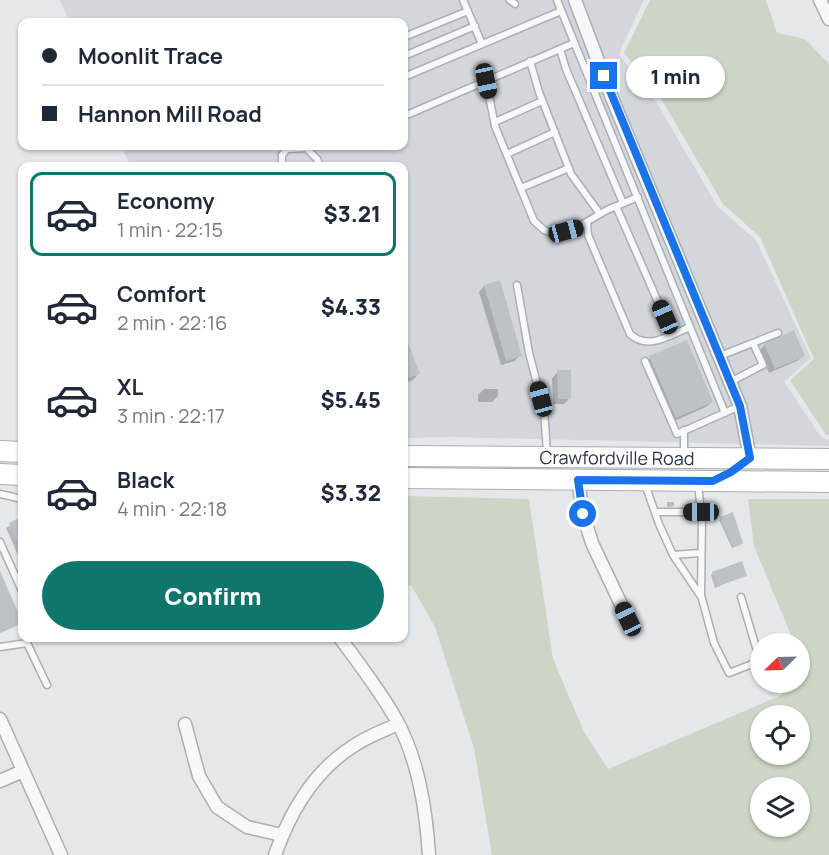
<!DOCTYPE html>
<meta charset="utf-8">
<style>
:root{--surface:#fff;--page:#f6f6f7;--text:#1f2937;--muted:#747a83;--line:#e0e1e3;--accent:#0f766e}
body{margin:0;font-family:Manrope,sans-serif;background:var(--page);color:var(--text);height:100vh;display:flex;flex-direction:column;font-size:22px;white-space:nowrap}
*{box-sizing:border-box;margin:0}
p{font-size:20px;color:var(--muted)}
.icon{flex:none;width:33px;height:33px;fill:none;stroke:currentColor;stroke-width:2;stroke-linecap:round;stroke-linejoin:round}
.map{position:relative;flex:1;overflow:hidden}
.details{position:absolute;left:18px;top:162px;width:390px;height:480px;display:flex;flex-direction:column;background:var(--surface);border-radius:12px;box-shadow:0 2px 4px #0004}
.details>*{flex:none}
.guide{position:absolute;left:18px;top:18px;width:390px;height:132px;border-radius:12px;box-shadow:0 2px 4px #0004;display:grid;align-content:center;height:132px;padding:0 24px;background:var(--surface)}
.needle{width:39px;rotate:247deg}
.tools{position:absolute;left:750px;top:633px;display:grid;gap:12px}
.tools a{display:grid;place-items:center;width:60px;height:60px;border-radius:50%;background:var(--surface);box-shadow:0 2px 4px #0004;font-size:30px}
.end{position:absolute;width:27px;height:27px;margin:-14px;border:8px solid #1a73e8;background:#fff;box-shadow:0 0 0 3px #fff}
.from{border-radius:50%}
.bubble{position:absolute;height:42px;border-radius:21px;background:var(--surface);box-shadow:0 2px 4px #0004;font-size:20px;font-weight:800;line-height:42px;text-align:center}
.car{position:absolute;width:18px;height:36px;margin:-18px -9px;border-radius:8px;box-shadow:0 0 4px 2px #0007;background:linear-gradient(#222 24%,#8ab4d8 0 40%,#222 0 76%,#8ab4d8 0 86%,#222 0)}
.guide b{display:flex;align-items:center;gap:21px;height:57px;font-size:22px}
.guide b+b{border-top:2px solid var(--line)}
.guide i{width:15px;height:15px;background:var(--text)}
ul{padding:10px 0 0;list-style:none}
li{display:flex;align-items:center;gap:18px;height:84px;margin:0 12px 9px;padding:0 12px;border:3px solid transparent;border-radius:12px}
li div{flex:1}
li b{display:block;font-size:22px}
li em{font-style:normal;font-weight:800}
li.active{border-color:var(--accent)}
li>.icon{width:54px;height:54px;stroke-width:1.5}
.primary-button{display:flex;gap:12px;margin-top:auto;padding:12px 24px}
.primary-button a{flex:1;height:69px;border-radius:36px;background:var(--accent);color:#fff;font-size:24px;font-weight:800;line-height:69px;text-align:center}
.map>svg:first-child{display:block}
</style>
<div class="map">
<svg width="829" height="855" viewBox="0 0 829 855">
<rect width="100%" height="100%" fill="#e5e8eb"/>
<path fill="#d3d7dd" d="M60,0H568L607,100L734,408L741,444L453,437L404,438V166H131L121,146H404V22H69Z
M582,0H644L620,51V56L655,100L718,207L756,240L811,358L785,381V383L821,437L829,440V446L754,444L746,403L619,95Z"/>
<path fill="#ccd5c6" fill-rule="evenodd" d="M650,0H766L777,33L805,39L829,64V435H826L790,380L814,359L760,237L723,204L660,97L624,53Z
M404,496L529,499L553,659L584,732L608,769L782,695L790,683L800,682V644L793,643L791,635L754,546L748,499H829V855H492L474,748L435,627L411,585L404,588ZM760,716H800V754H760ZM760,788H800V826H760Z"/>
<path fill="#0003" d="M498,282L520,355L515,361L501,365L479,292L484,286Z
M404,333L418,374L413,380L404,383Z
M765,345L803,356L797,361L769,373L759,351Z
M650,358L712,402L706,407L670,423L644,363Z
M558,372L570,398L564,404H553L552,378Z
M484,389H498V396L492,402H478V395Z
M667,502H674V506L667,507Z
M721,518L742,543L740,545L732,548L719,520Z
M22,519V564L6,528Z
M713,573L745,575L715,588L711,575Z
M0,575L21,621L16,626L0,633Z"/>
<path fill="#bcc2c8" d="M500,280L522,356L506,361L484,285Z
M794,330L805,356L775,369L764,344Z
M404,332L420,374L405,379L404,374Z
M687,340L713,402L676,418L649,356Z
M557,370H571V399H558Z
M733,512L743,543L734,547L720,517Z
M22,517V553L9,523Z
M742,561L747,576L718,586L712,572Z
M0,571L22,621L0,632Z"/>
<g fill="none" stroke-linecap="round" stroke-linejoin="round">
<defs>
<path id="lane" d="M463,0L482,44
M510,0L515,4
M557,0L725,413
M404,37L468,11
M560,49L566,69L623,203
M404,56L475,26
M530,61L539,92L571,174L600,214
M404,77L561,11
M486,81L495,126L534,221L544,230L554,234L578,227L607,210L638,197
M409,114L574,43
M495,122L542,101
M507,154L555,132
M282,166V155L287,149L306,148L317,159L320,166
M521,188L569,168
M616,206L672,334
M587,222L588,235L630,334C648,351 670,335 690,327
M517,285L529,353L544,410L547,453
M720,356L778,333
M645,361L677,434L740,406
M730,382L763,365L753,343
M684,454V430
M645,484L659,524L673,555L700,595
M698,485L702,519L701,595L714,643L729,673L760,661L741,597
M0,494L22,499
M655,512H701
M0,542L22,591
M673,555L700,553
M0,647L27,643L47,685"/>
<path id="street" d="M575,0L612,98L740,406L750,458
M820,0L829,19
M578,480L583,514L592,543L628,619
M340,638C360,665 381,692 397,721C419,762 426,810 429,855
M0,719L61,855
M185,724L199,776L217,807L247,827L282,835
M0,781L23,771
M275,855C290,812 313,772 352,747C366,737 383,731 398,724"/>
<g id="primary">
<path d="M0,451L22,452"/>
<path id="s1" d="M404,456L829,459"/>
<path d="M0,474L22,475"/>
<path d="M404,478L829,482"/>
</g>
</defs>
<use href="#lane" stroke="#aaafb5" stroke-width="9"/>
<use href="#street" stroke="#aaafb5" stroke-width="15"/>
<use href="#primary" stroke="#a5aeb6" stroke-width="22"/>
<use href="#lane" stroke="#f7f8fa" stroke-width="6"/>
<use href="#street" stroke="#f7f8fa" stroke-width="12"/>
<use href="#primary" stroke="#fff" stroke-width="20"/>
</g>
<g fill="none" stroke-linecap="round" stroke-linejoin="round">
<path stroke="#1a73e8" stroke-width="8" d="M583,514L578,480L713,481L731,472L750,458L740,406L604,76"/>
</g>
<g text-anchor="middle" dominant-baseline="central" stroke-width="5" stroke-linejoin="round" paint-order="stroke">
<g font-size="18" fill="#2d3743" stroke="#f4f7f9">
<text stroke="none"><textPath href="#s1" startOffset="213">Crawfordville Road</textPath></text>
</g>
</g>
</svg>
<div class="tools">
<a><svg class="needle" viewBox="-14 -14 28 28"><path d="M0-13l5 13h-10z" fill="#e53935"/><path d="M0 13l5-13h-10z" fill="#747a83"/></svg></a>
<a><svg class="icon" aria-label="locate" viewBox="0 0 24 24"><circle cx="12" cy="12" r="6"/><path d="M12 2v4M12 18v4M2 12h4M18 12h4"/></svg></a>
<a><svg class="icon" aria-label="layers" viewBox="0 0 24 24"><path d="M12 4l9 5-9 5-9-5zM3 14l9 5 9-5"/></svg></a>
</div>
<i class="end from" style="left:583px;top:514px"></i>
<i class="end" style="left:604px;top:76px"></i>
<div class="bubble" style="left:626px;top:56px;width:99px">1 min</div>
<i class="car" style="left:486px;top:81px;rotate:168deg"></i>
<i class="car" style="left:566px;top:231px;rotate:75deg"></i>
<i class="car" style="left:665px;top:317px;rotate:336deg"></i>
<i class="car" style="left:541px;top:399px;rotate:345deg"></i>
<i class="car" style="left:701px;top:512px;rotate:270deg"></i>
<i class="car" style="left:628px;top:619px;rotate:335deg"></i>
<div class="guide">
<b><i class="from"></i>Moonlit Trace</b>
<b><i></i>Hannon Mill Road</b>
</div>
<section class="details">
<ul>
<li class="active"><svg class="icon" aria-label="car" viewBox="0 0 24 24"><path d="M5 17H2v-5l4-1 3-4h7l3 4 3 1v5h-3M9 17h6M6 11h13"/><circle cx="7" cy="17" r="2"/><circle cx="17" cy="17" r="2"/></svg><div><b>Economy</b><p>1 min · 22:15</p></div><em>$3.21</em></li>
<li><svg class="icon" aria-label="car" viewBox="0 0 24 24"><path d="M5 17H2v-5l4-1 3-4h7l3 4 3 1v5h-3M9 17h6M6 11h13"/><circle cx="7" cy="17" r="2"/><circle cx="17" cy="17" r="2"/></svg><div><b>Comfort</b><p>2 min · 22:16</p></div><em>$4.33</em></li>
<li><svg class="icon" aria-label="car" viewBox="0 0 24 24"><path d="M5 17H2v-5l4-1 3-4h7l3 4 3 1v5h-3M9 17h6M6 11h13"/><circle cx="7" cy="17" r="2"/><circle cx="17" cy="17" r="2"/></svg><div><b>XL</b><p>3 min · 22:17</p></div><em>$5.45</em></li>
<li><svg class="icon" aria-label="car" viewBox="0 0 24 24"><path d="M5 17H2v-5l4-1 3-4h7l3 4 3 1v5h-3M9 17h6M6 11h13"/><circle cx="7" cy="17" r="2"/><circle cx="17" cy="17" r="2"/></svg><div><b>Black</b><p>4 min · 22:18</p></div><em>$3.32</em></li>
</ul>
<div class="primary-button"><a>Confirm</a></div>
</section>
</div>
